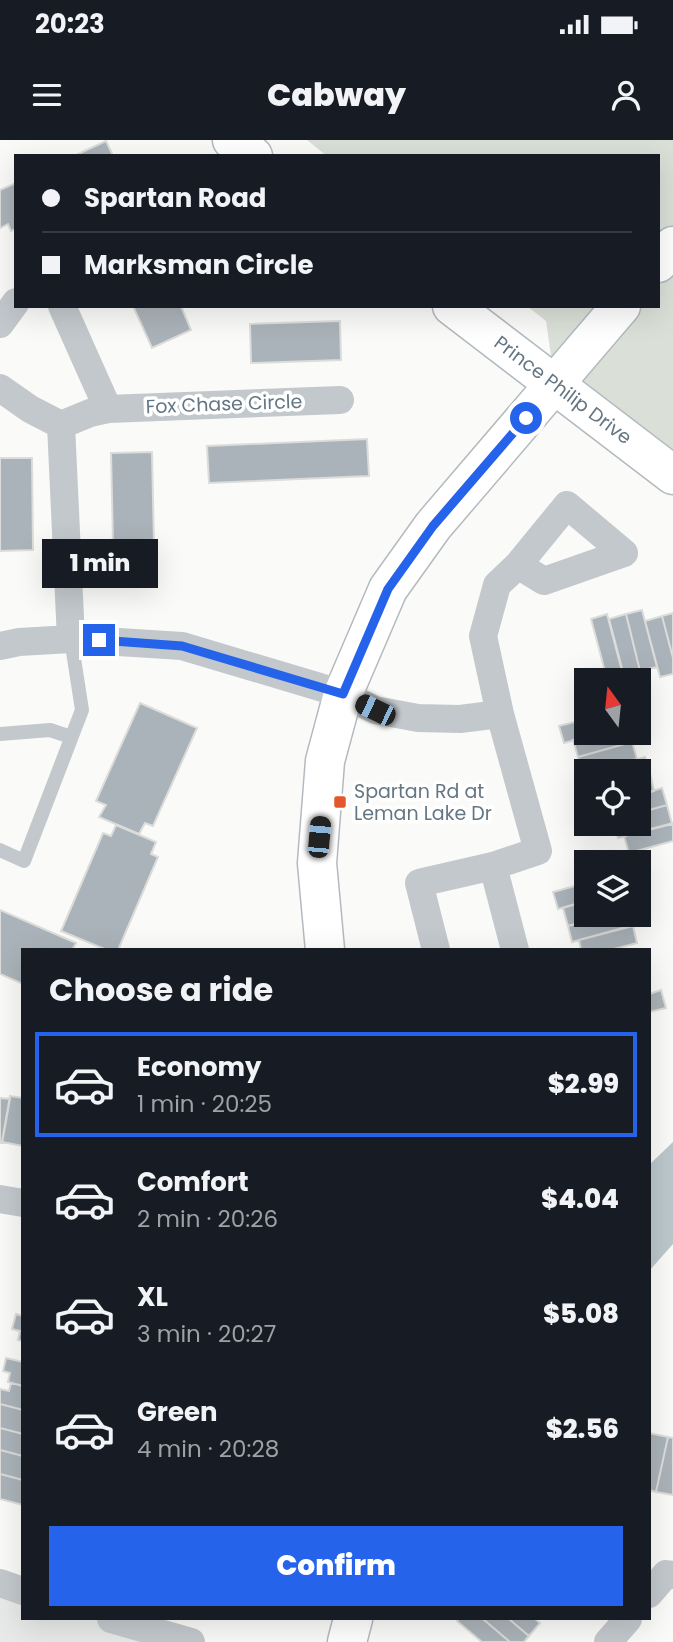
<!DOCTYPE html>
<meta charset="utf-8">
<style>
:root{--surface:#171b24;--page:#242831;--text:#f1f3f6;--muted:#9ea1a6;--line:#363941;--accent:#2563eb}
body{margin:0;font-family:Poppins,sans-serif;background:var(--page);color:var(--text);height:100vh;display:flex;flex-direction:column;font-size:26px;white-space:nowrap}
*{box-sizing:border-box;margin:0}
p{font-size:23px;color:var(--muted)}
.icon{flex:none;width:38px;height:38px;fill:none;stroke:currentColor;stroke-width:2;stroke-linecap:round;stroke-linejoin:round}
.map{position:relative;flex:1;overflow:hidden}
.sheet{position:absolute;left:21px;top:808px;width:630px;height:672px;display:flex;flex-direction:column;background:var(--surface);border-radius:0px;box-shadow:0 7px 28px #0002}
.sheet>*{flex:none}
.hud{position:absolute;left:14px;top:14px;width:646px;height:154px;border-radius:0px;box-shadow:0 7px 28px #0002;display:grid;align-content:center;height:154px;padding:0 28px;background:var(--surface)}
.needle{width:46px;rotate:345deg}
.controls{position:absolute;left:574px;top:528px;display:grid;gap:14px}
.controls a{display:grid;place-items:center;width:77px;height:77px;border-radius:0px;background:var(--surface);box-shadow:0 7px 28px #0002;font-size:35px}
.end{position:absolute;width:32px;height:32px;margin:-16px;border:9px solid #2563eb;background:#fff;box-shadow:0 0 0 4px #fff}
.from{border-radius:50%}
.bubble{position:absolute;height:49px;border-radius:0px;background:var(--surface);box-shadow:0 7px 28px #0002;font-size:23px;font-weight:800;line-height:49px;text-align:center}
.car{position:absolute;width:21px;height:42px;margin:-21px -10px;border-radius:9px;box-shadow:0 0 5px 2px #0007;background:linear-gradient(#222 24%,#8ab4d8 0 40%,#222 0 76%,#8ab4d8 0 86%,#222 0)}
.hud b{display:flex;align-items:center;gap:24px;height:66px;font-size:26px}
.hud b+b{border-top:2px solid var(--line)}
.hud i{width:18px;height:18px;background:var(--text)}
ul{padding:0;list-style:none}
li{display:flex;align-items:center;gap:21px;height:105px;margin:0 14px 10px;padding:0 14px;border:4px solid transparent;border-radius:0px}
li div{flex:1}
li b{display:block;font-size:26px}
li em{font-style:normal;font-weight:800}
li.selected{border-color:var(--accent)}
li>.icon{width:63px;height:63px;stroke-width:1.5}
h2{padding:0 28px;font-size:32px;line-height:84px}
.primary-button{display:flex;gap:14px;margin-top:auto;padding:14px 28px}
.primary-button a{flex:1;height:80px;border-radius:0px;background:var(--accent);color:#fff;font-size:28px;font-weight:800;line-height:80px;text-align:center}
.status{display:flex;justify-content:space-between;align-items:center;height:49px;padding:0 35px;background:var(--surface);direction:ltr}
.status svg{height:19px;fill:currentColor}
header{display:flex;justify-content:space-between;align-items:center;height:91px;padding:0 28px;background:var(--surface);font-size:32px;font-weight:800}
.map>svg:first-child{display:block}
</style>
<div class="status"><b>20:23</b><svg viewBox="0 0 49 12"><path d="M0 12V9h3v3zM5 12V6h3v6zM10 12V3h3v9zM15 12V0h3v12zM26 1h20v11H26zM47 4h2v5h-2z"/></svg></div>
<header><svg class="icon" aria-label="menu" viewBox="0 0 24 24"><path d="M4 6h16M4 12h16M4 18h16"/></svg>Cabway<svg class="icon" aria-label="person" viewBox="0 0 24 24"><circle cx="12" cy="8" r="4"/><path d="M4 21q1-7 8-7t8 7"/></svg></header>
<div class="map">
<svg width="673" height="1502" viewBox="0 0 673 1502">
<rect width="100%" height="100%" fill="#fafaf8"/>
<path fill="#e8e9e9" d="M0,1443L23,1451V1479H111L191,1502H0Z"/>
<path fill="#dadfd7" d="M307,0H673V335L555,244L546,181L527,166H658V16H327Z"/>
<path fill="#bbc7cb" d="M673,1002V1104L649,1131V1025Z"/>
<path fill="#aab3b9" stroke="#dcdcda" stroke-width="2" d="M106,1L113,16H74Z
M16,43V89L11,91L8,84L0,88V50Z
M133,166H181L191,190L152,208Z
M340,181L341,220L251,223L250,184Z
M367,299L369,336L209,343L207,306Z
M152,312L154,404H113L111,313Z
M0,318H32L33,410L0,411Z
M642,470L657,527L640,531L626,474Z
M673,473V518L662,476Z
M607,474L622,531L606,535L591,479Z
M626,474L640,531L624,536L609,479Z
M662,476L673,518V534L660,537L645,481Z
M140,563L197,588L153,686L145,683L139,694L99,677L106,665L96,661Z
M586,579V593H599L564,603L559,586Z
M599,593H630L632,602L578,617L573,600Z
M632,602L637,619L582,634L578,617Z
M645,617L650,633L639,636V632H591Z
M650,633L654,651L639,655V636Z
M662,648L667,665L639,673V655Z
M667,665L672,684L618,698L614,684H639V673Z
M673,683V701L629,713L624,696Z
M116,685L156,702L151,714L158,717L118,810H107L61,791L103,693L111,696Z
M586,743V761L558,769L553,752Z
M586,761V775H606L568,786L563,768Z
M0,770L76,803L72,810H23V844L0,834Z
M606,775H623L626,787L572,802L568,786Z
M633,786L637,803L610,810H581L579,800Z
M661,850L666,868L649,872V854Z
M10,956L23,958V1006L2,1002Z
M0,958L10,959L2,1003H0Z
M16,1174L23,1176V1201L18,1200L20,1191L12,1189Z
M6,1218L23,1222V1246L8,1242L10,1233L3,1231Z
M11,1243L23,1246V1270L0,1264V1249L9,1251Z
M0,1264L23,1270V1294L0,1288Z
M0,1288L23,1294V1316L0,1310Z
M649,1293L668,1297L656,1352L649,1350Z
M668,1297L673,1298V1355L656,1352Z
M0,1310L23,1316V1340L0,1334Z
M0,1334L23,1340V1365L0,1359Z
M459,1479H483L510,1502H482L457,1481Z
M483,1479H509L529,1496L524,1502H510Z
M509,1479H535L540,1483L529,1496Z"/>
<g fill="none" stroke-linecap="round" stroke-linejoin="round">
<defs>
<path id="secondary" d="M232,0L253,16
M658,123L673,106
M452,166L673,335
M325,810L317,723L325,621L343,554L388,449L433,386L621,166
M347,1502L353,1479"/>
</defs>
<use href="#secondary" stroke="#b3babf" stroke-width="41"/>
<path stroke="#c3c8cc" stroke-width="14" d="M0,594L50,590L71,597
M0,710L24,721L82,570L71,499"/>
<path stroke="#c3c8cc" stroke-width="28" d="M0,184L16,162
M0,248L30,269L61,285
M108,269L340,260
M61,285L71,499
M61,285L90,273L108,269L62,166
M0,506L19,502L71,499L182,506L343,554L375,570L418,578L460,579L500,574
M493,726L515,810
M436,810L419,743L493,726L538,711L500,574L483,496L497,445L518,425L567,365L624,413L544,441L518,425
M0,1059L23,1063
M0,1443L23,1451
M649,1454L666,1434L673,1435
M111,1479L191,1502
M608,1502L628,1479"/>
<use href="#secondary" stroke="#fff" stroke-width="38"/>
</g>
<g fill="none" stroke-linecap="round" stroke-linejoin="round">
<path stroke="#2563eb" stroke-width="9" d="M99,500L182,506L343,554L388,449L433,386L526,278"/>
</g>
<rect fill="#e4572e" stroke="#fff" stroke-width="2.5" x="333" y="655" width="14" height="14" rx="3.5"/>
<g text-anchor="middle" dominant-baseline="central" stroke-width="7" stroke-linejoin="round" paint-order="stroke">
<g font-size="19" fill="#657683" stroke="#fff">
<text transform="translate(563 250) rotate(37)">Prince Philip Drive</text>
<text transform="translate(224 264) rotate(-2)">Fox Chase Circle</text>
</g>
<g font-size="19" fill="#657683" stroke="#fff" text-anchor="start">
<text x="354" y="651">Spartan Rd at<tspan x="354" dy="22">Leman Lake Dr</tspan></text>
</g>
</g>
</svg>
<div class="controls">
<a><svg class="needle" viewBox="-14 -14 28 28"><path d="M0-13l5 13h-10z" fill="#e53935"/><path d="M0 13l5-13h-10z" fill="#9ea1a6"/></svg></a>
<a><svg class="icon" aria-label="locate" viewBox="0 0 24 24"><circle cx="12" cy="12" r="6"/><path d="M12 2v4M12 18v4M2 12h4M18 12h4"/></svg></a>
<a><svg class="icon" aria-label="layers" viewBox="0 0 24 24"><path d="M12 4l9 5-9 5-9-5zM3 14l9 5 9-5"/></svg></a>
</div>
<i class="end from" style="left:526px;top:278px"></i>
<i class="end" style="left:99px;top:500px"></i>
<div class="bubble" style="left:42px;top:399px;width:116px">1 min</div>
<i class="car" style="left:375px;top:570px;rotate:296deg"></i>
<i class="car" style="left:319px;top:697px;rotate:5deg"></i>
<div class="hud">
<b><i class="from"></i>Spartan Road</b>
<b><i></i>Marksman Circle</b>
</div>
<section class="sheet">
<h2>Choose a ride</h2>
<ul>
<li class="selected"><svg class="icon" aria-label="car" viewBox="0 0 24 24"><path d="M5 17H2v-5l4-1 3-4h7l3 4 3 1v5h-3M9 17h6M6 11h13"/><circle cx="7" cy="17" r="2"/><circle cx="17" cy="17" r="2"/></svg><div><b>Economy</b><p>1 min · 20:25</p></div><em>$2.99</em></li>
<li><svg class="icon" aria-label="car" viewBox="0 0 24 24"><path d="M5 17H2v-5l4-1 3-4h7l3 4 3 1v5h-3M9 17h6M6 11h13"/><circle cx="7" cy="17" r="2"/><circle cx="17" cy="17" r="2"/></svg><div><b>Comfort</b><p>2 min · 20:26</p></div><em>$4.04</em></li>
<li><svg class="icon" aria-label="car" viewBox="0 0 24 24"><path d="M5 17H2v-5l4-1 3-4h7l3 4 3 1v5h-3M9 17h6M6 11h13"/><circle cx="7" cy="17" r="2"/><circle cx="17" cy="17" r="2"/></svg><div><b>XL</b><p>3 min · 20:27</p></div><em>$5.08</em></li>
<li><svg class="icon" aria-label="car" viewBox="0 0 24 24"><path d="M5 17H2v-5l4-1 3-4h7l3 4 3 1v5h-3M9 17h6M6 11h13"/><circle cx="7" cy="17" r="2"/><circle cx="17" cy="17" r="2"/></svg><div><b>Green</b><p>4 min · 20:28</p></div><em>$2.56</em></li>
</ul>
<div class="primary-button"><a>Confirm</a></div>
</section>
</div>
